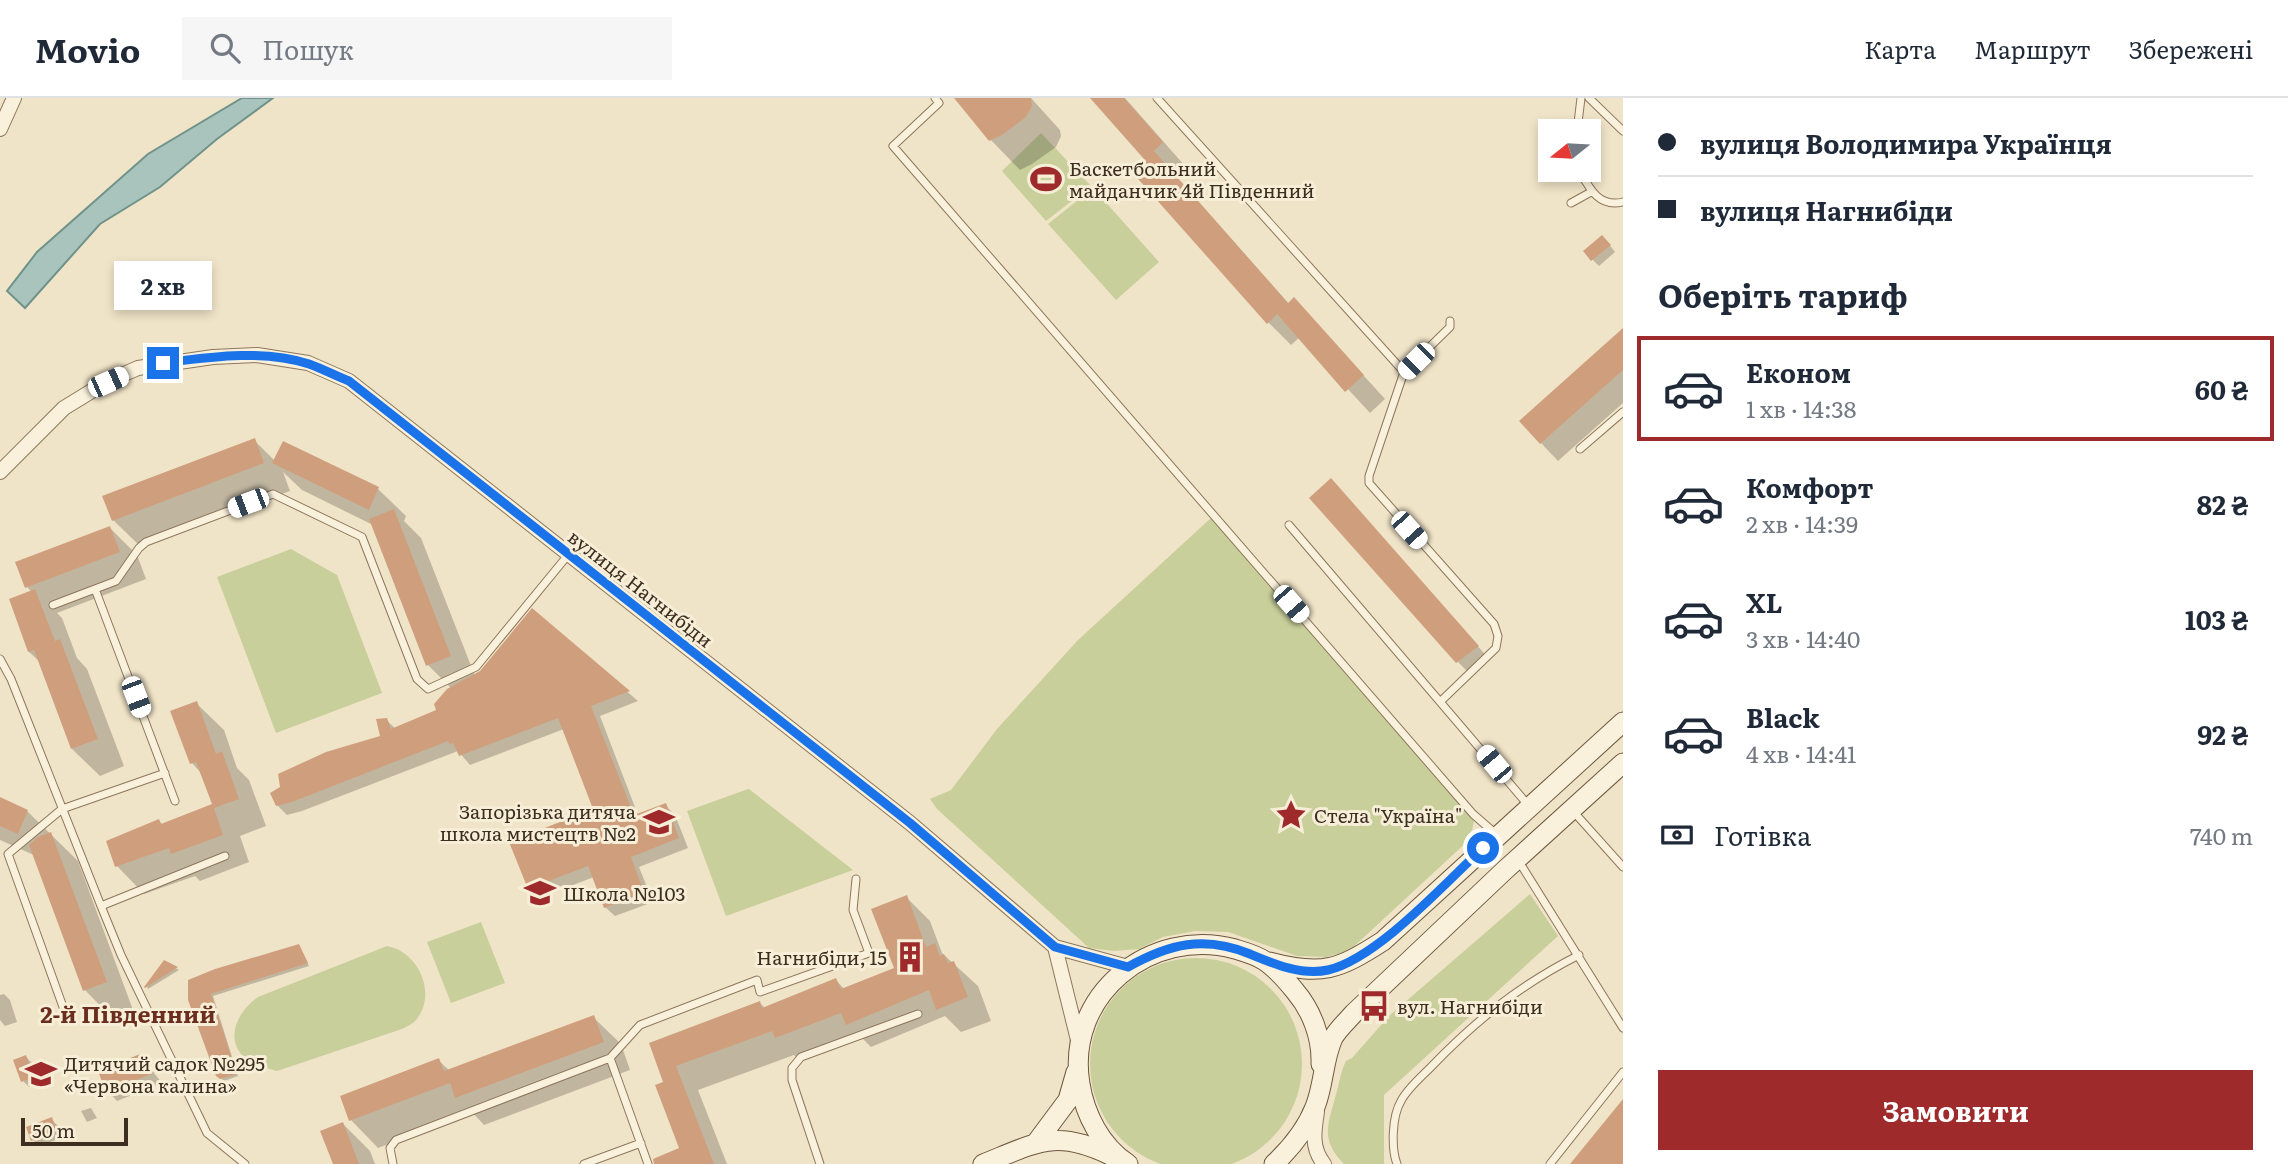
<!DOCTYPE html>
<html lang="uk">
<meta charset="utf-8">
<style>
:root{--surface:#fff;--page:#f6f6f7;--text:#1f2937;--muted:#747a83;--line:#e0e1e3;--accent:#9e2a2b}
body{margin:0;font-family:Literata,serif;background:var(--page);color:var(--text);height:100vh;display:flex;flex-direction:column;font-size:26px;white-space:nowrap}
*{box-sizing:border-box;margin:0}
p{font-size:23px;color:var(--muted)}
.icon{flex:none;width:38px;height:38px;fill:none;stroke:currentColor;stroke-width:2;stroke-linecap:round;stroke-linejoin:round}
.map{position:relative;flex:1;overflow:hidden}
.panel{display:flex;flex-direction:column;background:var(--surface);width:665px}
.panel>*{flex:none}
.top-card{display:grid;align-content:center;height:154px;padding:0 35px;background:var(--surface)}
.needle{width:46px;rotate:252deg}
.fabs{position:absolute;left:1538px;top:21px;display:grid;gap:14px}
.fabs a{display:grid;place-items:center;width:63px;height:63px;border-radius:0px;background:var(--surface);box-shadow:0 4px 10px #0003;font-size:35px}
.scale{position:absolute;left:21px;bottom:18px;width:107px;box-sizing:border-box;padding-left:7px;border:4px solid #3d2e20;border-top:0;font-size:19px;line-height:24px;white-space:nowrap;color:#3d2e20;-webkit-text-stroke:5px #f7eed8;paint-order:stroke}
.end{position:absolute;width:32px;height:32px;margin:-16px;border:9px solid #1a73e8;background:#fff;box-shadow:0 0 0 4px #fff}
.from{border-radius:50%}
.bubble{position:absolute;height:49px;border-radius:0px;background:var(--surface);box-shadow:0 4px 10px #0003;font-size:23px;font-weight:700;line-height:49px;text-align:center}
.car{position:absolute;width:21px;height:42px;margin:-21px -10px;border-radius:9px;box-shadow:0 0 5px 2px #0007;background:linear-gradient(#fff 24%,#345 0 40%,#fff 0 76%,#345 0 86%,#fff 0)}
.top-card b{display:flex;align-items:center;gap:24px;height:66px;font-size:26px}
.top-card b+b{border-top:2px solid var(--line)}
.top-card i{width:18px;height:18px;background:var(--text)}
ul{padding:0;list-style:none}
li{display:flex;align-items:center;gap:21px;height:105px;margin:0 14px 10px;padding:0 21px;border:4px solid transparent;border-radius:0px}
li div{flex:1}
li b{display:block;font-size:26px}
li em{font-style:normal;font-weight:700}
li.selected{border-color:var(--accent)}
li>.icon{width:63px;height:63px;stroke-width:1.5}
h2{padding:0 35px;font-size:32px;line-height:84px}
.pay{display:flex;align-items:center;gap:18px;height:77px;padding:0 35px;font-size:26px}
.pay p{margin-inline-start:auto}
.action{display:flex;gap:14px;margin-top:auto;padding:14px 35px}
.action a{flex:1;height:80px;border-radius:0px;background:var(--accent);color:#fff;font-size:28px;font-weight:700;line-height:80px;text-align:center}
header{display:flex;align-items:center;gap:42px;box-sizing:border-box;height:98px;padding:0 35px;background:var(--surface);border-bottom:2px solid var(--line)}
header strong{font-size:33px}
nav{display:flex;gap:38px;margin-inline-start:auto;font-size:24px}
.search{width:490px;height:63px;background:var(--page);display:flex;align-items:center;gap:18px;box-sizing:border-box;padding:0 24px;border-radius:0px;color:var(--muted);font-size:26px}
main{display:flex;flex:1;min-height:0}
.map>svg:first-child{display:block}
</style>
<header>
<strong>Movio</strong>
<div class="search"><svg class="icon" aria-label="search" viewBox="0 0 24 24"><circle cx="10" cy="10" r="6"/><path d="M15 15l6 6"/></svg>Пошук</div>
<nav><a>Карта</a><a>Маршрут</a><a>Збережені</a></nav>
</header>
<main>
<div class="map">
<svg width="1623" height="1066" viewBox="0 0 1623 1066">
<rect width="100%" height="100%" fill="#f0e4c8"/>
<path fill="#c9cf9b" d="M1041,35L1091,88L1046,123L1002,73Z
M1093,90L1159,164L1116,202L1048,126Z
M1211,420L1408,641L1474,723L1470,741L1349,853L1326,859L1297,858L1228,834L1195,833L1163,839L1139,851L1114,853L1089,850L937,711L930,701L951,692L997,631L1078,542Z
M291,451L337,477L382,595L276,635L217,479Z
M748,691H749L853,772L726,818L687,713Z
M1530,796L1558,838L1384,997V1066H1344C1321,1042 1327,1029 1335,1000C1339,987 1340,975 1346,963L1352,960L1389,918Z
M481,824L505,885L451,905L427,844Z
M387,848C418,853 438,896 416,922C413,926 406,929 402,931L277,973C267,970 253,967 245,960C223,940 239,912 258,899Z
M1090 966a106 106 0 1 1 212 0a106 106 0 1 1-212 0Z"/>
<path fill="#a9c4bc" stroke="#6f938a" stroke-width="2" d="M242,0H273L217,41L160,89L100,126L25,210L7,193L37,154L148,56Z"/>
<path fill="#0003" d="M956,0H1031L1060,32L1061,38L1056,49L1032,66L1020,72L990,41Z
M1092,0H1125L1185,68L1175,77L1289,206L1294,201L1385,301L1370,315L1300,239L1291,247L1268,224L1146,62Z
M1608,145L1615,154L1599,168L1585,154Z
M1623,233V305L1558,363L1541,345Z
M254,342L275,363L283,345L378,391L406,418L404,423L421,440L475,578L481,575L533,513L638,603L600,618L638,717L665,707L675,717L688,750L639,769L653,804L615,818L605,809L594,779L539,800L529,790L596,712L564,631L470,667L458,653L302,713L287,717L277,707L382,639L386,622L396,631L439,613L452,591L428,567L373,427L302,392L283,374L290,393L141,449L113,422Z
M1343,395L1490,562L1470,576L1458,564Z
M110,430L137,457L146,481L57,515L62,520L77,560L87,571L124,668L100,678L72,651L41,565L29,554L32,494L27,489Z
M196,605L224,632L237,670L249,682L266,728L240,738L249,764L200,783L195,778L144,796L117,768L159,723L163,727L214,707L202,676L192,665Z
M0,701L27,713L78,763L133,912L112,920L85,892L34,757L0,742Z
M906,799L930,823L942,855L978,888L991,923L961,934L945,918L871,949L861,939L800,963L794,957L698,992L727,1066H655L681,1051L665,985L651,947L760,905L765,910L836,882L845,892L896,871Z
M299,848L309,868L213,898L238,978L224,983L217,977L190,902Z
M165,864L179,872L148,891L147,889Z
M4,896L10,902L17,924L5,928L0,922V897Z
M593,919L621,946L630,972L484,1027L472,1014L378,1050L351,1022L342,999L438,962L450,973Z
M140,958L162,985L117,1003L108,993L100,974Z
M26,959L32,965L39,985L29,989L23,983Z
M91,1010L97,1020L87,1024L81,1013Z
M51,1021L57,1027L62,1040L39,1048L33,1042Z
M343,1026L370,1053L375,1066H335Z"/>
<path fill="#cf9f7d" d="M954,0H1031L1032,8L1026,19L1002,37L989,43Z
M1090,0H1124L1163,44L1154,53L1288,205L1294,199L1364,277L1345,294L1277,216L1267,226L1131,73L1144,61Z
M1602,137L1611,147L1591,163L1583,153Z
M1623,230V272L1540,346L1519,323Z
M255,340L264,365L112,423L102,398Z
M283,343L379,389L369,412L272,365Z
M1331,380L1479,548L1456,565L1309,400Z
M394,411L451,558L426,568L369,421Z
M110,428L120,454L25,490L15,464Z
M35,491L55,543L60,541L98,641L71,651L34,552L28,554L9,501Z
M532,510L630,593L591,608L634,717L666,705L679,740L631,759L644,794L604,810L588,768L528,791L509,744L593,711L558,620L459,658L453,645L449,646L448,643L292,704L276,708L270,695L280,689L278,676L326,654L380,638L376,621L387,620L391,631L436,612L434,606L447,591L480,573Z
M197,603L216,656L222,653L239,701L214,710L223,737L171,756L169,750L115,769L106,743L159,721L161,726L212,706L196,664L190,666L170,613Z
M0,699L28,712L18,736L0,728Z
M51,734L107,884L83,893L29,747L38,739Z
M907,797L926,849L935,845L940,858L944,856L948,865L954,863L968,899L936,912L929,892L846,927L841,915L775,940L772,933L676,968L714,1066H654L653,1061L679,1050L655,987L663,984L649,945L760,903L762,910L836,880L841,891L894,870L871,811Z
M299,846L308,865L211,896L237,976L220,981L216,978L188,902V882L215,871Z
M164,862L178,869L145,890L144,889Z
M594,917L604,944L455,1000L450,985L349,1023L340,998L439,960L444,973Z
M140,956L154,975L106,994L98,973Z
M26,957L34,979L21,984L13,962Z
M1623,1001V1066H1570Z
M52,1019L57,1034L31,1043L26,1029Z
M343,1024L359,1066H333L320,1033Z"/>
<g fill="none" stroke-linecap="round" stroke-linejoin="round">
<defs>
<path id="lane" d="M935,0L939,5L893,48L1473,716L1497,737
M1157,0L1404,274L1369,378V385L1494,526L1498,538L1496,550L1441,603
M1589,0L1623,33
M1577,33L1581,0
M1579,72C1589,90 1599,110 1623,104
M1571,105L1591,94
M1404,274L1450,229V223
M1580,351L1623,314
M1289,427L1529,708
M95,491L175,703
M53,507L116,483L139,450L146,444L273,396L362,439L417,581L428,591L476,569L568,457
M0,561L11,581L101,808L225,758
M1572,712L1623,769
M1518,762L1623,930
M101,808L121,857L207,1035L245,1066
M67,920L8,756L62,711L165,675
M393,1066L390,1050L396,1042L610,960
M584,1066L641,1045
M648,1066L610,960L640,927L757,882L760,894L869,855L853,812L856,781
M820,1066L792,982V970L801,959L918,916
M1397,1066C1391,1050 1392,1018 1401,1003C1407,991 1420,980 1430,970C1476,922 1520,887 1579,857
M1550,1066L1623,974"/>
<path id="street" d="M0,31L14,0
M0,374L64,310L108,283L138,270L213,259L257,257L308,265L349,283L910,725L1055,849L1128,869
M1055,849L1079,946
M1317,1014C1314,1033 1311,1050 1324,1066"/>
<path id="secondary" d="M1269,864C1322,878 1338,872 1383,843L1623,624
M1036,1045L1068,1002L1076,974
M983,1066C1038,1044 1056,1030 1114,1059
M1128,1066C1101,1048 1085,1017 1080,986C1065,897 1151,828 1235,851C1245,854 1256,857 1265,863C1277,871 1286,882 1295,893C1312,913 1322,940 1321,966
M1274,1066C1292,1049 1306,1032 1315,1009C1324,987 1323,962 1333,940C1338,931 1347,923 1354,915L1505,772L1623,665"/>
</defs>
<use href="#lane" stroke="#8d765c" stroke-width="9"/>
<use href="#street" stroke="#8d765c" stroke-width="16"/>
<use href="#secondary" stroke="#6f573f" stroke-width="21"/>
<use href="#lane" stroke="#faf1dc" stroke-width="7"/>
<use href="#street" stroke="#faf1dc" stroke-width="14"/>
<use href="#secondary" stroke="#faf1dc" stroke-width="19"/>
</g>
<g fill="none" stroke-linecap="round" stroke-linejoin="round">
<path stroke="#1a73e8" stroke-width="9" d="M163,265C210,259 263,251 309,266C323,271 336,278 349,283L910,725L1055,849L1128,869C1169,846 1204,837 1250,856C1274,866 1302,878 1328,872C1378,860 1445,785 1483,750"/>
</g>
<defs>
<symbol id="stadium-bare" viewBox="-9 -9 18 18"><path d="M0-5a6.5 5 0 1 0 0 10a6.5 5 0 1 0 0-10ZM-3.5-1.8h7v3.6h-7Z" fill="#9e2a2b" stroke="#f7eed8" stroke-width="2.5" paint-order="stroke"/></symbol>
<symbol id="sight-bare" viewBox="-9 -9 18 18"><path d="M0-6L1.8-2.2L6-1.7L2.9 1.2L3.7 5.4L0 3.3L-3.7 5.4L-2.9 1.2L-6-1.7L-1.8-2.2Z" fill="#9e2a2b" stroke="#f7eed8" stroke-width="2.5" paint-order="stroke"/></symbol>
<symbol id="school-bare" viewBox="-9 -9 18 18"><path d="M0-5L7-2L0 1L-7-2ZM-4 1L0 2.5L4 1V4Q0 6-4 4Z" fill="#9e2a2b" stroke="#f7eed8" stroke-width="2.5" paint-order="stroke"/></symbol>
<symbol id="building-bare" viewBox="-9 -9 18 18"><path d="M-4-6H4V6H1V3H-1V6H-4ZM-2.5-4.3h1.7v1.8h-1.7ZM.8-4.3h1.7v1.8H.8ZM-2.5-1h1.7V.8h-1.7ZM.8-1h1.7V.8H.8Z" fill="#9e2a2b" stroke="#f7eed8" stroke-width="2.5" paint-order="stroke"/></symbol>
<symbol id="bus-bare" viewBox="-9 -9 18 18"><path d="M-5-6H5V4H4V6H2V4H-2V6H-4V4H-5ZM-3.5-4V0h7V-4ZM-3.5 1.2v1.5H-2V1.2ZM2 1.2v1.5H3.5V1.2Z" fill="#9e2a2b" stroke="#f7eed8" stroke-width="2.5" paint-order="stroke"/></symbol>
</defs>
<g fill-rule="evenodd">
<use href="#stadium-bare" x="1024" y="59" width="44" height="44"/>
<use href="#sight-bare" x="1269" y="695" width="44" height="44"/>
<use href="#school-bare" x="637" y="702" width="44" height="44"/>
<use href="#school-bare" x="518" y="773" width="44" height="44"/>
<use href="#building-bare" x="888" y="837" width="44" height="44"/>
<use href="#bus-bare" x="1352" y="886" width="44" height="44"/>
<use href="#school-bare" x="19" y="954" width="44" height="44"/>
</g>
<g text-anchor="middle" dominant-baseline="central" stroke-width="6" stroke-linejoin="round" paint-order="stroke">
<g font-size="19" fill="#3d2e20" stroke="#f7eed8" text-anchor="start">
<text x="1069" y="70">Баскетбольний<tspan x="1069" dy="22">майданчик 4й Південний</tspan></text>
<text x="636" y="713" text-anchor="end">Запорізька дитяча<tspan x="636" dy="22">школа мистецтв №2</tspan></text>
<text x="1314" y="717">Стела "Україна"</text>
<text x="563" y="795">Школа №103</text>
<text x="887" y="859" text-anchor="end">Нагнибіди, 15</text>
<text x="1397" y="908">вул. Нагнибіди</text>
<text x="64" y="965">Дитячий садок №295<tspan x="64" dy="22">«Червона калина»</tspan></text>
</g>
<g font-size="19" fill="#3d2e20" stroke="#f7eed8">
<text transform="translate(641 490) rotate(38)">вулиця Нагнибіди</text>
</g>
<g font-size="23" font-weight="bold" fill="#6b2e1e" stroke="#f7eed8">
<text x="128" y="915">2-й Південний</text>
</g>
</g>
</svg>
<div class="fabs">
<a><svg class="needle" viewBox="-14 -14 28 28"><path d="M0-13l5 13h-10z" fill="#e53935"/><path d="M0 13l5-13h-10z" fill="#747a83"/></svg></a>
</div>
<div class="scale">50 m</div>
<i class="end from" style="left:1483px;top:750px"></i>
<i class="end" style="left:163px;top:265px"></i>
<div class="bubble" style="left:114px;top:163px;width:98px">2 хв</div>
<i class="car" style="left:1416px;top:263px;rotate:225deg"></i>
<i class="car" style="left:108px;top:284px;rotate:66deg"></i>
<i class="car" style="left:248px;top:405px;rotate:249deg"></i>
<i class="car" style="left:1409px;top:432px;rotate:138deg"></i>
<i class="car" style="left:1291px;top:506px;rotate:139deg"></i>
<i class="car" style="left:136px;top:599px;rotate:159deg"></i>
<i class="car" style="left:1494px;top:666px;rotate:320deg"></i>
</div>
<section class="panel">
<div class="top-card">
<b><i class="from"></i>вулиця Володимира Українця</b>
<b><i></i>вулиця Нагнибіди</b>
</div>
<h2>Оберіть тариф</h2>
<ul>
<li class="selected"><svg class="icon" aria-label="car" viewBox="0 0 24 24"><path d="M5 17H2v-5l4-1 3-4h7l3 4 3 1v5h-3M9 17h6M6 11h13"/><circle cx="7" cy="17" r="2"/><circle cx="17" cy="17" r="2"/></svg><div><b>Економ</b><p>1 хв · 14:38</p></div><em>60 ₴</em></li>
<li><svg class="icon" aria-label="car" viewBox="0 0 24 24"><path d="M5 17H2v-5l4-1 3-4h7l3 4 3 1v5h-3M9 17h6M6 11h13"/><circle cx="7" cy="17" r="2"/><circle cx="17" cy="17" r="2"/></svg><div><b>Комфорт</b><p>2 хв · 14:39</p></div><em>82 ₴</em></li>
<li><svg class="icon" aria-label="car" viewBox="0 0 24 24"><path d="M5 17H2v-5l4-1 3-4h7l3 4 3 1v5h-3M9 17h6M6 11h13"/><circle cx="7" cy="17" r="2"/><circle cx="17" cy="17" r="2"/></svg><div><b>XL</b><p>3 хв · 14:40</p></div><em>103 ₴</em></li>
<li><svg class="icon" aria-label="car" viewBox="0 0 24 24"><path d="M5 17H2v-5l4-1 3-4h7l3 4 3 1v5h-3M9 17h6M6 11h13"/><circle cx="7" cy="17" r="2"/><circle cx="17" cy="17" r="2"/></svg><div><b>Black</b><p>4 хв · 14:41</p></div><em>92 ₴</em></li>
</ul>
<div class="pay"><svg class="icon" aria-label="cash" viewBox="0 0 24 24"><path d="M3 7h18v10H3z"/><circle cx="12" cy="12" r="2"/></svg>Готівка<p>740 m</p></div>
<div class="action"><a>Замовити</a></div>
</section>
</main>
